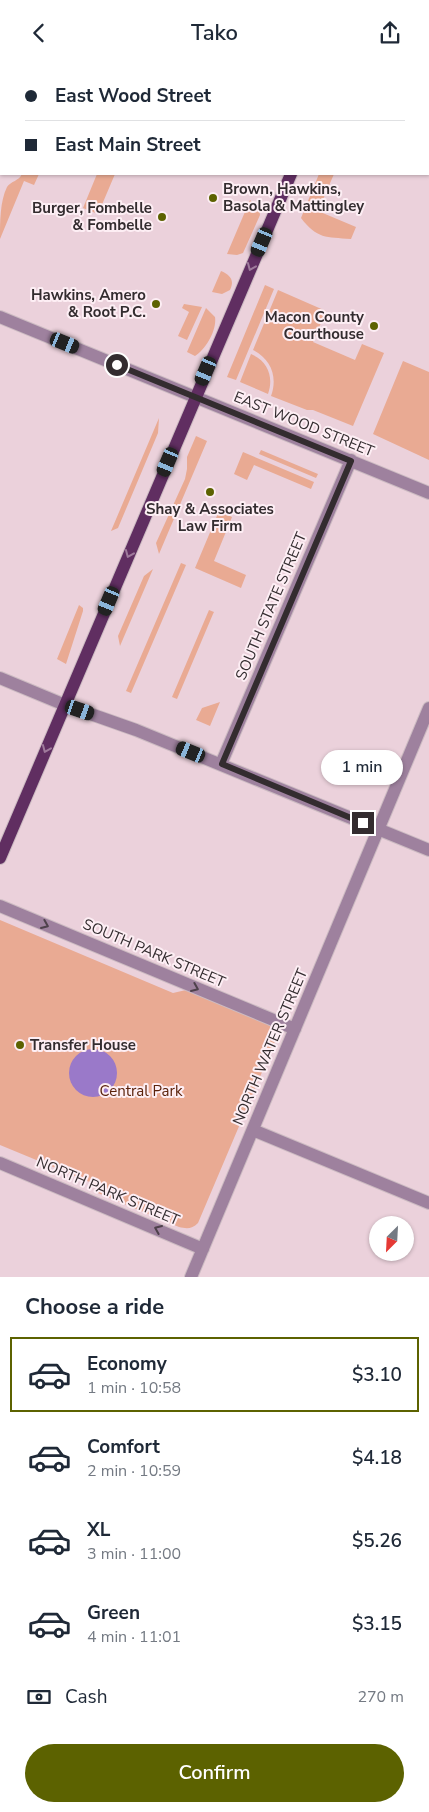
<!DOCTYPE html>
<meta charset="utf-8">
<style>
:root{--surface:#fff;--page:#f2f2f3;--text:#1f2937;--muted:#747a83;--line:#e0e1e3;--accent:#5c6200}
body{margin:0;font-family:"Nunito Sans",sans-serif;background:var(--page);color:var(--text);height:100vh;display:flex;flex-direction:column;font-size:19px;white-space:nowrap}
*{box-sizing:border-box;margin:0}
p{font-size:16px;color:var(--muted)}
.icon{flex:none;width:28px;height:28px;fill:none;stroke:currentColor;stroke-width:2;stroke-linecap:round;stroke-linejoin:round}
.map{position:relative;height:1212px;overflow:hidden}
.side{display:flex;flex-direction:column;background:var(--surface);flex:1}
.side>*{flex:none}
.guide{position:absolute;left:0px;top:0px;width:430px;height:110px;box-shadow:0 1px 4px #0004;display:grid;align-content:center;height:110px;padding:0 25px;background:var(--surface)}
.needle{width:32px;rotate:204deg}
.tools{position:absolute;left:369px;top:1151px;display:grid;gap:10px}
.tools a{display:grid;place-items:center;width:45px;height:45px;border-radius:50%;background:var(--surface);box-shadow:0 1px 4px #0004;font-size:25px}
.end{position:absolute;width:22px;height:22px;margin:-11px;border:6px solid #332c2f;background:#fff;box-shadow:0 0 0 2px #fff}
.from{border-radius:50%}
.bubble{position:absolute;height:35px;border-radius:18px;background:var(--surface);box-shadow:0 1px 4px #0004;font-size:16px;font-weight:600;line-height:35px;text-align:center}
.car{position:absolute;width:15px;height:30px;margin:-15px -8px;border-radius:6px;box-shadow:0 0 4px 1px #0007;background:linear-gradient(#222 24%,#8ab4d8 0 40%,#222 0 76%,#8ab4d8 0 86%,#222 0)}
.guide b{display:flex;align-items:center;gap:18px;height:48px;font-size:19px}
.guide b+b{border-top:1px solid var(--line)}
.guide i{width:12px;height:12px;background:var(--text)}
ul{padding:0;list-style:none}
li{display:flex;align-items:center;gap:15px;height:75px;margin:0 10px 8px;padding:0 15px;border:2px solid transparent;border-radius:0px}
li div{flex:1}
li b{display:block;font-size:19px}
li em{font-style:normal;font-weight:600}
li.selected{border-color:var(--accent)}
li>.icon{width:45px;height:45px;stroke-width:1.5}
h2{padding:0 25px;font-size:22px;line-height:60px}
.pay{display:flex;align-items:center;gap:12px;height:55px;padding:0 25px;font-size:19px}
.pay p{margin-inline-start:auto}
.primary-button{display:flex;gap:10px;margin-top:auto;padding:10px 25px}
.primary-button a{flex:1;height:58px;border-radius:30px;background:var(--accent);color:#fff;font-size:20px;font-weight:600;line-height:58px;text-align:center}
header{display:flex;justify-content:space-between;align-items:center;height:65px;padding:0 25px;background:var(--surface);font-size:22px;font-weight:600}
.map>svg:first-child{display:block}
</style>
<header><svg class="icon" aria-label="back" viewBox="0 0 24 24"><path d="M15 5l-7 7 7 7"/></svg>Tako<svg class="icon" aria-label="share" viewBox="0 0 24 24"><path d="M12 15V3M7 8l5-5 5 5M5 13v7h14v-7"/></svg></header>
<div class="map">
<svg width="429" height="1212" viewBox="0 0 429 1212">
<rect width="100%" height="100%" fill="#f2dfe7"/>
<path fill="#ebd1db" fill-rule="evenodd" d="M0,0H429V1212H0ZM1,1H429V109H1ZM378,1160H405V1188H378Z"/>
<path fill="#e9aa93" d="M0,0H86L1,1V68Z
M22,109H39L34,120L24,116L0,174C0,157 0,136 7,122C11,116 19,116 22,109Z
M97,109H115L98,149L83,143Z
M319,109H334L318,146L356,162L351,174C326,172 317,174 301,153Z
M250,135L259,143L260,150L243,188L237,190L227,189Z
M221,206C230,210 235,215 230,225L222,229L212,227Z
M265,220L274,224L236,315L227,312Z
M278,225L326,246L313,277L355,295L362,279L384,288L353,361L313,345H307L271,331C278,312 271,294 253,285Z
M184,239L202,242L187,275L178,271L189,247L182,243Z
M206,243L215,252C217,265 206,284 195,291L187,287Z
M251,289C268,296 274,312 268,329L240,317Z
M403,296L429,307V395L373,369Z
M159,353L158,368L118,463L111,466Z
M196,371L207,376L159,489L156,478L185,414L187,404V392Z
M261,385L318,409L316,413L259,389Z
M243,387L314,417L311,424L254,400L247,415L234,409Z
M219,446L232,452L214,496L246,510L241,523L195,503Z
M181,498L186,500L131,628L126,626Z
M153,504L120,581L118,571L144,511Z
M79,540L83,543V546L66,599L57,594Z
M209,545L214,547L213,549L177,634L172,632Z
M220,637L210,661L196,655L202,643Z
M0,855L173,928L186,925L267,959C273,963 277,966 276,974L198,1158C192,1164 187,1164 179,1162L98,1128L92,1118L0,1080Z"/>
<path fill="#9a79c9" d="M69 1008a24 24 0 1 1 48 0a24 24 0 1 1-48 0Z"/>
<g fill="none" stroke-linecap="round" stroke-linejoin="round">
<defs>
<path id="minor" d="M0,252L429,428
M0,613L65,640L136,665L429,785
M221,699L351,395
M0,841L295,964
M253,1065L429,1138
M0,1098L203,1184
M191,1212L429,643"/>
<path id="major" d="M335,1V0
M0,793L291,109"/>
</defs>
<use href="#minor" stroke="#ccbbc2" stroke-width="14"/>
<use href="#major" stroke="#ccbbc2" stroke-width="14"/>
<use href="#minor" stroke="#9e819e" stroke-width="12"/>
<use href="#major" stroke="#602e61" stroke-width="12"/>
</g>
<defs><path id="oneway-chevron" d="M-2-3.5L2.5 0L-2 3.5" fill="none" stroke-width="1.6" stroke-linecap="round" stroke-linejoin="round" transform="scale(1.25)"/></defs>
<g stroke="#9f7b9c">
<use href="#oneway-chevron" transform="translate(251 202) rotate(113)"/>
<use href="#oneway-chevron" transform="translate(129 489) rotate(113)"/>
<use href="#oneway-chevron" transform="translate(46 684) rotate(113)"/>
</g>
<g stroke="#4e414b">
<use href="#oneway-chevron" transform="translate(45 860) rotate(23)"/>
<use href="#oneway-chevron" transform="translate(195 923) rotate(23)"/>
<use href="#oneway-chevron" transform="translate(158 1164) rotate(-157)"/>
</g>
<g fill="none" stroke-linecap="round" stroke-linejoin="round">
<path stroke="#332c2f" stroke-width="6" d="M117,300L351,396L222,699L363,758"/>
</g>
<g fill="#5c6200" stroke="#fdeef4" stroke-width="2">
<circle cx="213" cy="133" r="5"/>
<circle cx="162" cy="152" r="5"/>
<circle cx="156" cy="239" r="5"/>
<circle cx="374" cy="261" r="5"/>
<circle cx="210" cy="427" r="5"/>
<circle cx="20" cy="980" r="5"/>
</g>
<g text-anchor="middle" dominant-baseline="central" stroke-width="4" stroke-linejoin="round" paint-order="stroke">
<g font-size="15" font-weight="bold" fill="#332c2f" stroke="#fdeef4" text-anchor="end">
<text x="223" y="124" text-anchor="start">Brown, Hawkins,<tspan x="223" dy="17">Basola &amp; Mattingley</tspan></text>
<text x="152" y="143">Burger, Fombelle<tspan x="152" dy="17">&amp; Fombelle</tspan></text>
<text x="146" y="230">Hawkins, Amero<tspan x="146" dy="17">&amp; Root P.C.</tspan></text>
<text x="364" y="252">Macon County<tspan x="364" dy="17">Courthouse</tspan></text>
<text x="210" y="444" text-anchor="middle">Shay &amp; Associates<tspan x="210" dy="17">Law Firm</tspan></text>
<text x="30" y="980" text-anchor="start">Transfer House</text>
</g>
<g font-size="15" fill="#332c2f" stroke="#fdeef4">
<text transform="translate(304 359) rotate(22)">EAST WOOD STREET</text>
<text transform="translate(271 541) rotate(-67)">SOUTH STATE STREET</text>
<text transform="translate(154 888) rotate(23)">SOUTH PARK STREET</text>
<text transform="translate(270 982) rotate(-67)">NORTH WATER STREET</text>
<text transform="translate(108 1126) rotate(23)">NORTH PARK STREET</text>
</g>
<g font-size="15" fill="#5b220b" stroke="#fdeef4">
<text x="141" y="1026">Central Park</text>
</g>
</g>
</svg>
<div class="tools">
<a><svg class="needle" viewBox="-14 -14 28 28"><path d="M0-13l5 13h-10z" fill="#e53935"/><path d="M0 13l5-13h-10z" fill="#747a83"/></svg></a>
</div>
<i class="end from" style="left:117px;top:300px"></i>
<i class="end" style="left:363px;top:758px"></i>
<div class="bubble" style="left:321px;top:685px;width:82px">1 min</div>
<i class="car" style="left:262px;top:177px;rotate:203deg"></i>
<i class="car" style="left:65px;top:278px;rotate:112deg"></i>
<i class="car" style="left:206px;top:306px;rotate:203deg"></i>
<i class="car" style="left:168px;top:397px;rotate:203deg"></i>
<i class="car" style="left:109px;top:536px;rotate:203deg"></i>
<i class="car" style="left:80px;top:645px;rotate:109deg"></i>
<i class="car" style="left:191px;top:687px;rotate:292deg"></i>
<div class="guide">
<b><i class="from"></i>East Wood Street</b>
<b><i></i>East Main Street</b>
</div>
</div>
<section class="side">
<h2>Choose a ride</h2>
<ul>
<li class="selected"><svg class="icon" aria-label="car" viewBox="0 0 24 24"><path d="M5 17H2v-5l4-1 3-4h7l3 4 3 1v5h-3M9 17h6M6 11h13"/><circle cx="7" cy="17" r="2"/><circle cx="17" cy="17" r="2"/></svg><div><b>Economy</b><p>1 min · 10:58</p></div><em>$3.10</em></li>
<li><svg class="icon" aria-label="car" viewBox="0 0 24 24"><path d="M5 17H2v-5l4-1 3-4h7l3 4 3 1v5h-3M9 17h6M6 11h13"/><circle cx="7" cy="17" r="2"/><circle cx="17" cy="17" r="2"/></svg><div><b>Comfort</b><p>2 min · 10:59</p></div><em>$4.18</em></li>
<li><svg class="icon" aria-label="car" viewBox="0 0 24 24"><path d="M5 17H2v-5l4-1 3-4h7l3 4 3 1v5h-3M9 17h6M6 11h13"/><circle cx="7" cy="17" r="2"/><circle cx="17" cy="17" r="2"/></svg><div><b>XL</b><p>3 min · 11:00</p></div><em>$5.26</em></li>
<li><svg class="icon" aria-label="car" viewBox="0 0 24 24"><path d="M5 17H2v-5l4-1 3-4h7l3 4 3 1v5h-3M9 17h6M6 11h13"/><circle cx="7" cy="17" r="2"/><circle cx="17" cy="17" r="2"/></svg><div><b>Green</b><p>4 min · 11:01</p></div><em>$3.15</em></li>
</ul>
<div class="pay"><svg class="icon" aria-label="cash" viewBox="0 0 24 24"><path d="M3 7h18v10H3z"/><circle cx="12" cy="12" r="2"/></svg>Cash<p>270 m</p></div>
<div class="primary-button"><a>Confirm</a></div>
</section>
